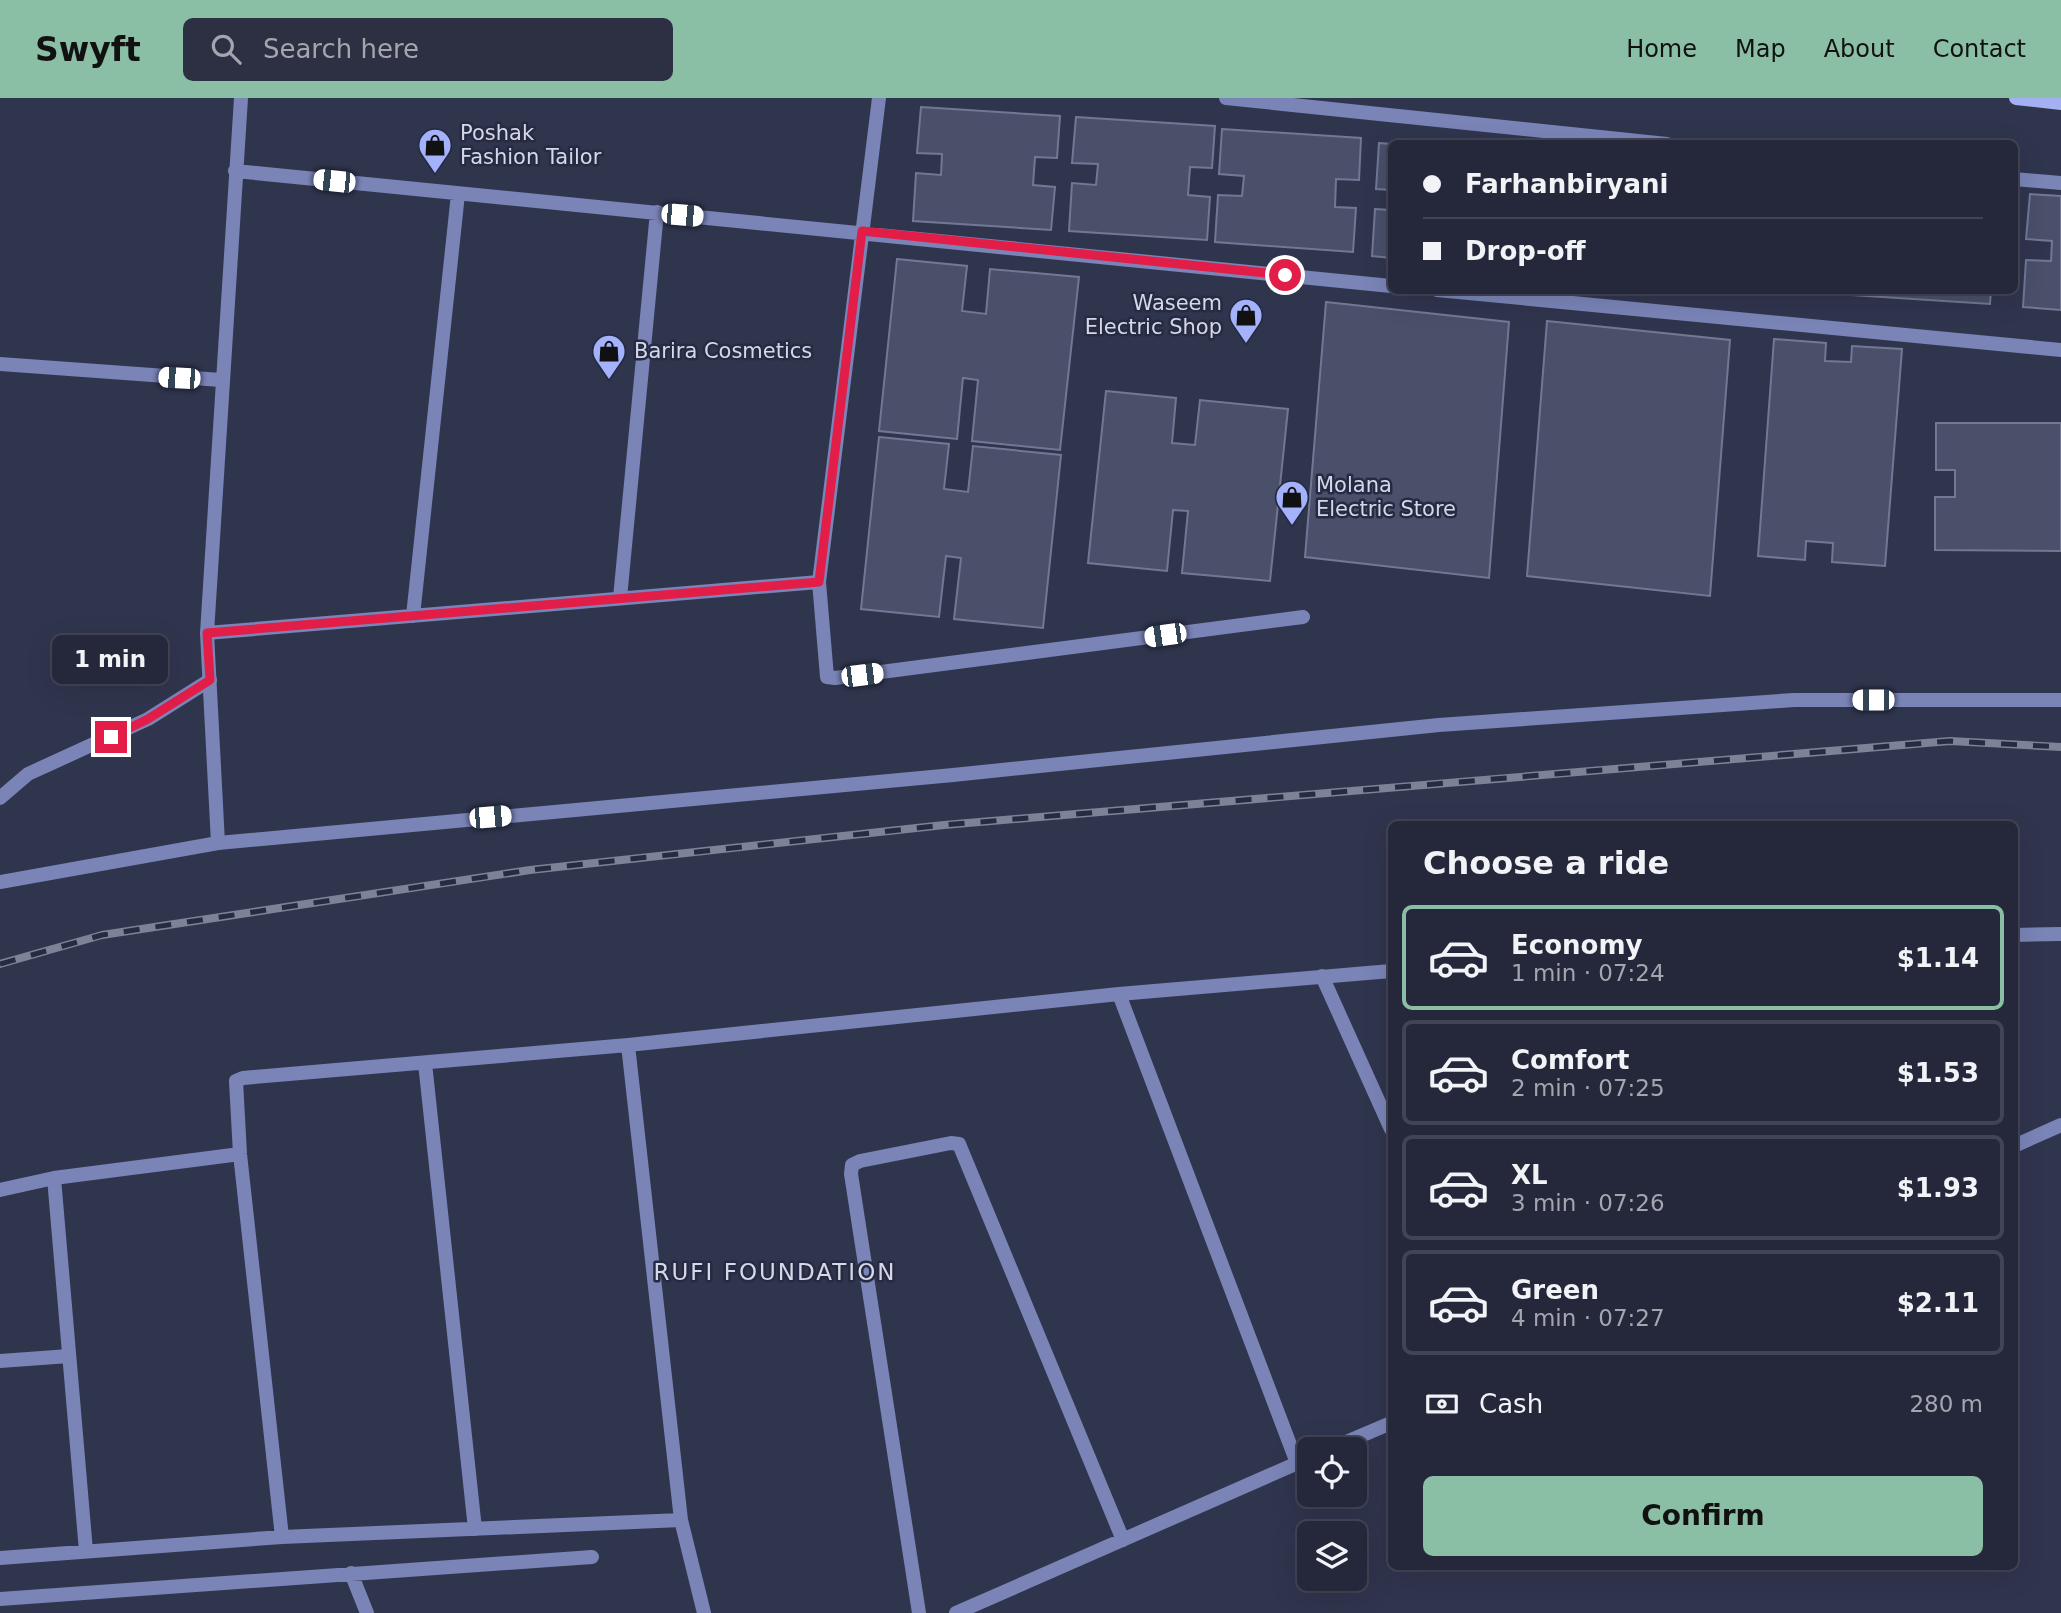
<!DOCTYPE html>
<meta charset="utf-8">
<style>
:root{--surface:#24283a;--page:#2c3042;--text:#f1f3f6;--muted:#a3a6af;--line:#414454;--accent:#8abfa5}
body{margin:0;font-family:"DejaVu Sans",sans-serif;background:var(--page);color:var(--text);height:100vh;display:flex;flex-direction:column;font-size:26px;white-space:nowrap}
*{box-sizing:border-box;margin:0}
p{font-size:23px;color:var(--muted)}
.icon{flex:none;width:38px;height:38px;fill:none;stroke:currentColor;stroke-width:2;stroke-linecap:round;stroke-linejoin:round}
.map{position:relative;flex:1;overflow:hidden}
.details{position:absolute;left:1388px;top:723px;width:630px;height:749px;display:flex;flex-direction:column;background:var(--surface);border-radius:10px;box-shadow:0 7px 28px #0002,0 0 0 2px var(--line)}
.details>*{flex:none}
.guide{position:absolute;left:1388px;top:42px;width:630px;height:154px;border-radius:10px;box-shadow:0 7px 28px #0002,0 0 0 2px var(--line);display:grid;align-content:center;height:154px;padding:0 35px;background:var(--surface)}
.controls{position:absolute;left:1297px;top:1339px;display:grid;gap:14px}
.controls a{display:grid;place-items:center;width:70px;height:70px;border-radius:10px;background:var(--surface);box-shadow:0 7px 28px #0002,0 0 0 2px var(--line);font-size:35px}
.end{position:absolute;width:32px;height:32px;margin:-16px;border:9px solid #e11d48;background:#fff;box-shadow:0 0 0 4px #fff}
.from{border-radius:50%}
.bubble{position:absolute;height:49px;border-radius:10px;background:var(--surface);box-shadow:0 7px 28px #0002,0 0 0 2px var(--line);font-size:23px;font-weight:800;line-height:49px;text-align:center}
.car{position:absolute;width:21px;height:42px;margin:-21px -10px;border-radius:9px;box-shadow:0 0 5px 2px #0007;background:linear-gradient(#fff 24%,#345 0 40%,#fff 0 76%,#345 0 86%,#fff 0)}
.guide b{display:flex;align-items:center;gap:24px;height:66px;font-size:26px}
.guide b+b{border-top:2px solid var(--line)}
.guide i{width:18px;height:18px;background:var(--text)}
ul{padding:0;list-style:none}
li{display:flex;align-items:center;gap:21px;height:105px;margin:0 14px 10px;padding:0 21px;border:4px solid var(--line);border-radius:10px}
li div{flex:1}
li b{display:block;font-size:26px}
li em{font-style:normal;font-weight:800}
li.active{border-color:var(--accent)}
li>.icon{width:63px;height:63px;stroke-width:1.5}
h2{padding:0 35px;font-size:32px;line-height:84px}
.pay{display:flex;align-items:center;gap:18px;height:77px;padding:0 35px;font-size:26px}
.pay p{margin-inline-start:auto}
.action{display:flex;gap:14px;margin-top:auto;padding:14px 35px}
.action a{flex:1;height:80px;border-radius:10px;background:var(--accent);color:#111;font-size:28px;font-weight:800;line-height:80px;text-align:center}
header{display:flex;align-items:center;gap:42px;box-sizing:border-box;height:98px;padding:0 35px;background:var(--accent);color:#111}
header strong{font-size:33px}
nav{display:flex;gap:38px;margin-inline-start:auto;font-size:24px}
.search{width:490px;height:63px;background:var(--page);display:flex;align-items:center;gap:18px;box-sizing:border-box;padding:0 24px;border-radius:10px;color:var(--muted);font-size:26px}
.map>svg:first-child{display:block}
</style>
<header>
<strong>Swyft</strong>
<div class="search"><svg class="icon" aria-label="search" viewBox="0 0 24 24"><circle cx="10" cy="10" r="6"/><path d="M15 15l6 6"/></svg>Search here</div>
<nav><a>Home</a><a>Map</a><a>About</a><a>Contact</a></nav>
</header>
<div class="map">
<svg width="2061" height="1515" viewBox="0 0 2061 1515">
<rect width="100%" height="100%" fill="#30354e"/>
<path fill="#4a4f6a" stroke="#727894" stroke-width="2" d="M921,9L1060,18L1057,60L1035,59L1033,87L1055,89L1051,132L913,123L916,75L941,77L942,56L917,55Z
M1076,19L1215,28L1212,70L1190,69L1188,97L1210,99L1207,142L1069,133L1072,85L1096,87L1098,66L1072,65Z
M1222,31L1361,40L1359,82L1336,81L1335,109L1356,110L1353,154L1215,144L1218,97L1242,98L1244,78L1219,76Z
M1379,45L1391,46V92L1376,91Z
M2030,96L2061,98V212L2023,209L2026,162L2051,163L2052,143L2026,141Z
M1375,111L1391,112V160L1372,158Z
M897,161L967,168L962,213L986,216L990,171L1079,179L1060,352L972,343L978,282L963,280L957,341L879,333Z
M1852,192H1991L1990,206L1852,197Z
M1326,204L1509,224L1489,480L1305,459Z
M1547,223L1730,242L1710,498L1527,478Z
M1774,241L1826,245L1825,263L1851,264L1852,248L1902,251L1885,468L1832,464L1833,445L1806,443L1805,462L1758,458Z
M1106,293L1176,300L1172,345L1195,347L1200,302L1288,311L1270,483L1182,475L1188,413L1173,412L1167,473L1088,465Z
M1936,325H2061V453L1935,452V399H1955V372H1936Z
M879,339L949,346L944,391L968,394L973,348L1061,357L1043,530L954,521L961,460L946,458L939,519L861,511Z"/>
<g fill="none" stroke-linecap="round" stroke-linejoin="round">
<path stroke="#7a84b7" stroke-width="14" d="M0,700L28,676L148,621L210,582
M0,784L218,745L953,677L1439,627L1794,602H2061"/>
<path stroke="#7a84b7" stroke-width="14" d="M879,0L819,484L827,579L835,580L1303,519
M1226,0L1667,46
M235,73L1391,188
M2014,81L2061,85
M1437,192L2061,252
M0,266L221,282
M620,500L657,114
M413,518L458,96
M207,535L819,484
M218,745L207,535L241,0
M2014,837L2061,836
M1322,878L1391,1031
M1119,896L1297,1365
M628,947L681,1422L704,1515
M425,965L475,1431
M2014,1048L2061,1027
M54,1080L86,1453
M0,1092L54,1080L240,1056
M0,1263L69,1258
M1330,1351L1391,1325
M282,1439L240,1056L236,983L243,980L628,947L1119,896L1391,873
M0,1460L282,1439L681,1422
M351,1475L367,1515
M0,1501L592,1459
M919,1515L851,1076L852,1067L860,1063L951,1045L959,1046L1123,1442
M956,1515L1309,1360"/>
<path stroke="#a3b0f2" stroke-width="14" d="M2016,0L2061,5"/>
<defs>
<path id="rail" d="M0,866L102,837L530,772L944,727L1950,643L2061,649"/>
</defs>
<use href="#rail" stroke="#7d8297" stroke-width="8"/>
<use href="#rail" stroke="#262b43" stroke-width="5" stroke-dasharray="16" stroke-linecap="butt"/>
</g>
<g fill="none" stroke-linecap="round" stroke-linejoin="round">
<path stroke="#e11d48" stroke-width="9" d="M111,639L148,621L210,582L207,535L819,484L862,133L1285,177"/>
</g>
<defs>
<symbol id="shop-pin" viewBox="-11 -11 22 30"><path d="M0 17L-7.5 6A9.5 9.5 0 1 1 7.5 6Z" fill="#a4b2fc" stroke="#262b43"/><path d="M-5-2.5h2.3a2.7 3.5 0 0 1 5.4 0H5L5.5 6h-11ZM-1.5-2.5h3a1.5 2.3 0 0 0-3 0Z" fill="#111"/></symbol>
</defs>
<g fill-rule="evenodd">
<use href="#shop-pin" x="416" y="28" width="38" height="52"/>
<use href="#shop-pin" x="1227" y="198" width="38" height="52"/>
<use href="#shop-pin" x="590" y="234" width="38" height="52"/>
<use href="#shop-pin" x="1273" y="380" width="38" height="52"/>
</g>
<g text-anchor="middle" dominant-baseline="central" stroke-width="5" stroke-linejoin="round" paint-order="stroke">
<g font-size="21" fill="#d4d8e8" stroke="#262b43" text-anchor="start">
<text x="460" y="35">Poshak<tspan x="460" dy="24">Fashion Tailor</tspan></text>
<text x="1222" y="205" text-anchor="end">Waseem<tspan x="1222" dy="24">Electric Shop</tspan></text>
<text x="634" y="253">Barira Cosmetics</text>
<text x="1316" y="387">Molana<tspan x="1316" dy="24">Electric Store</tspan></text>
</g>
<g font-size="23" letter-spacing="2" fill="#d4d8e8" stroke="#262b43">
<text x="775" y="1174">RUFI FOUNDATION</text>
</g>
</g>
</svg>
<div class="controls">
<a><svg class="icon" aria-label="locate" viewBox="0 0 24 24"><circle cx="12" cy="12" r="6"/><path d="M12 2v4M12 18v4M2 12h4M18 12h4"/></svg></a>
<a><svg class="icon" aria-label="layers" viewBox="0 0 24 24"><path d="M12 4l9 5-9 5-9-5zM3 14l9 5 9-5"/></svg></a>
</div>
<i class="end from" style="left:1285px;top:177px"></i>
<i class="end" style="left:111px;top:639px"></i>
<div class="bubble" style="left:52px;top:537px;width:116px">1 min</div>
<i class="car" style="left:334px;top:83px;rotate:276deg"></i>
<i class="car" style="left:682px;top:117px;rotate:95deg"></i>
<i class="car" style="left:179px;top:280px;rotate:273deg"></i>
<i class="car" style="left:1165px;top:537px;rotate:262deg"></i>
<i class="car" style="left:862px;top:577px;rotate:83deg"></i>
<i class="car" style="left:1873px;top:602px;rotate:270deg"></i>
<i class="car" style="left:490px;top:719px;rotate:85deg"></i>
<div class="guide">
<b><i class="from"></i>Farhanbiryani</b>
<b><i></i>Drop-off</b>
</div>
<section class="details">
<h2>Choose a ride</h2>
<ul>
<li class="active"><svg class="icon" aria-label="car" viewBox="0 0 24 24"><path d="M5 17H2v-5l4-1 3-4h7l3 4 3 1v5h-3M9 17h6M6 11h13"/><circle cx="7" cy="17" r="2"/><circle cx="17" cy="17" r="2"/></svg><div><b>Economy</b><p>1 min · 07:24</p></div><em>$1.14</em></li>
<li><svg class="icon" aria-label="car" viewBox="0 0 24 24"><path d="M5 17H2v-5l4-1 3-4h7l3 4 3 1v5h-3M9 17h6M6 11h13"/><circle cx="7" cy="17" r="2"/><circle cx="17" cy="17" r="2"/></svg><div><b>Comfort</b><p>2 min · 07:25</p></div><em>$1.53</em></li>
<li><svg class="icon" aria-label="car" viewBox="0 0 24 24"><path d="M5 17H2v-5l4-1 3-4h7l3 4 3 1v5h-3M9 17h6M6 11h13"/><circle cx="7" cy="17" r="2"/><circle cx="17" cy="17" r="2"/></svg><div><b>XL</b><p>3 min · 07:26</p></div><em>$1.93</em></li>
<li><svg class="icon" aria-label="car" viewBox="0 0 24 24"><path d="M5 17H2v-5l4-1 3-4h7l3 4 3 1v5h-3M9 17h6M6 11h13"/><circle cx="7" cy="17" r="2"/><circle cx="17" cy="17" r="2"/></svg><div><b>Green</b><p>4 min · 07:27</p></div><em>$2.11</em></li>
</ul>
<div class="pay"><svg class="icon" aria-label="cash" viewBox="0 0 24 24"><path d="M3 7h18v10H3z"/><circle cx="12" cy="12" r="2"/></svg>Cash<p>280 m</p></div>
<div class="action"><a>Confirm</a></div>
</section>
</div>
